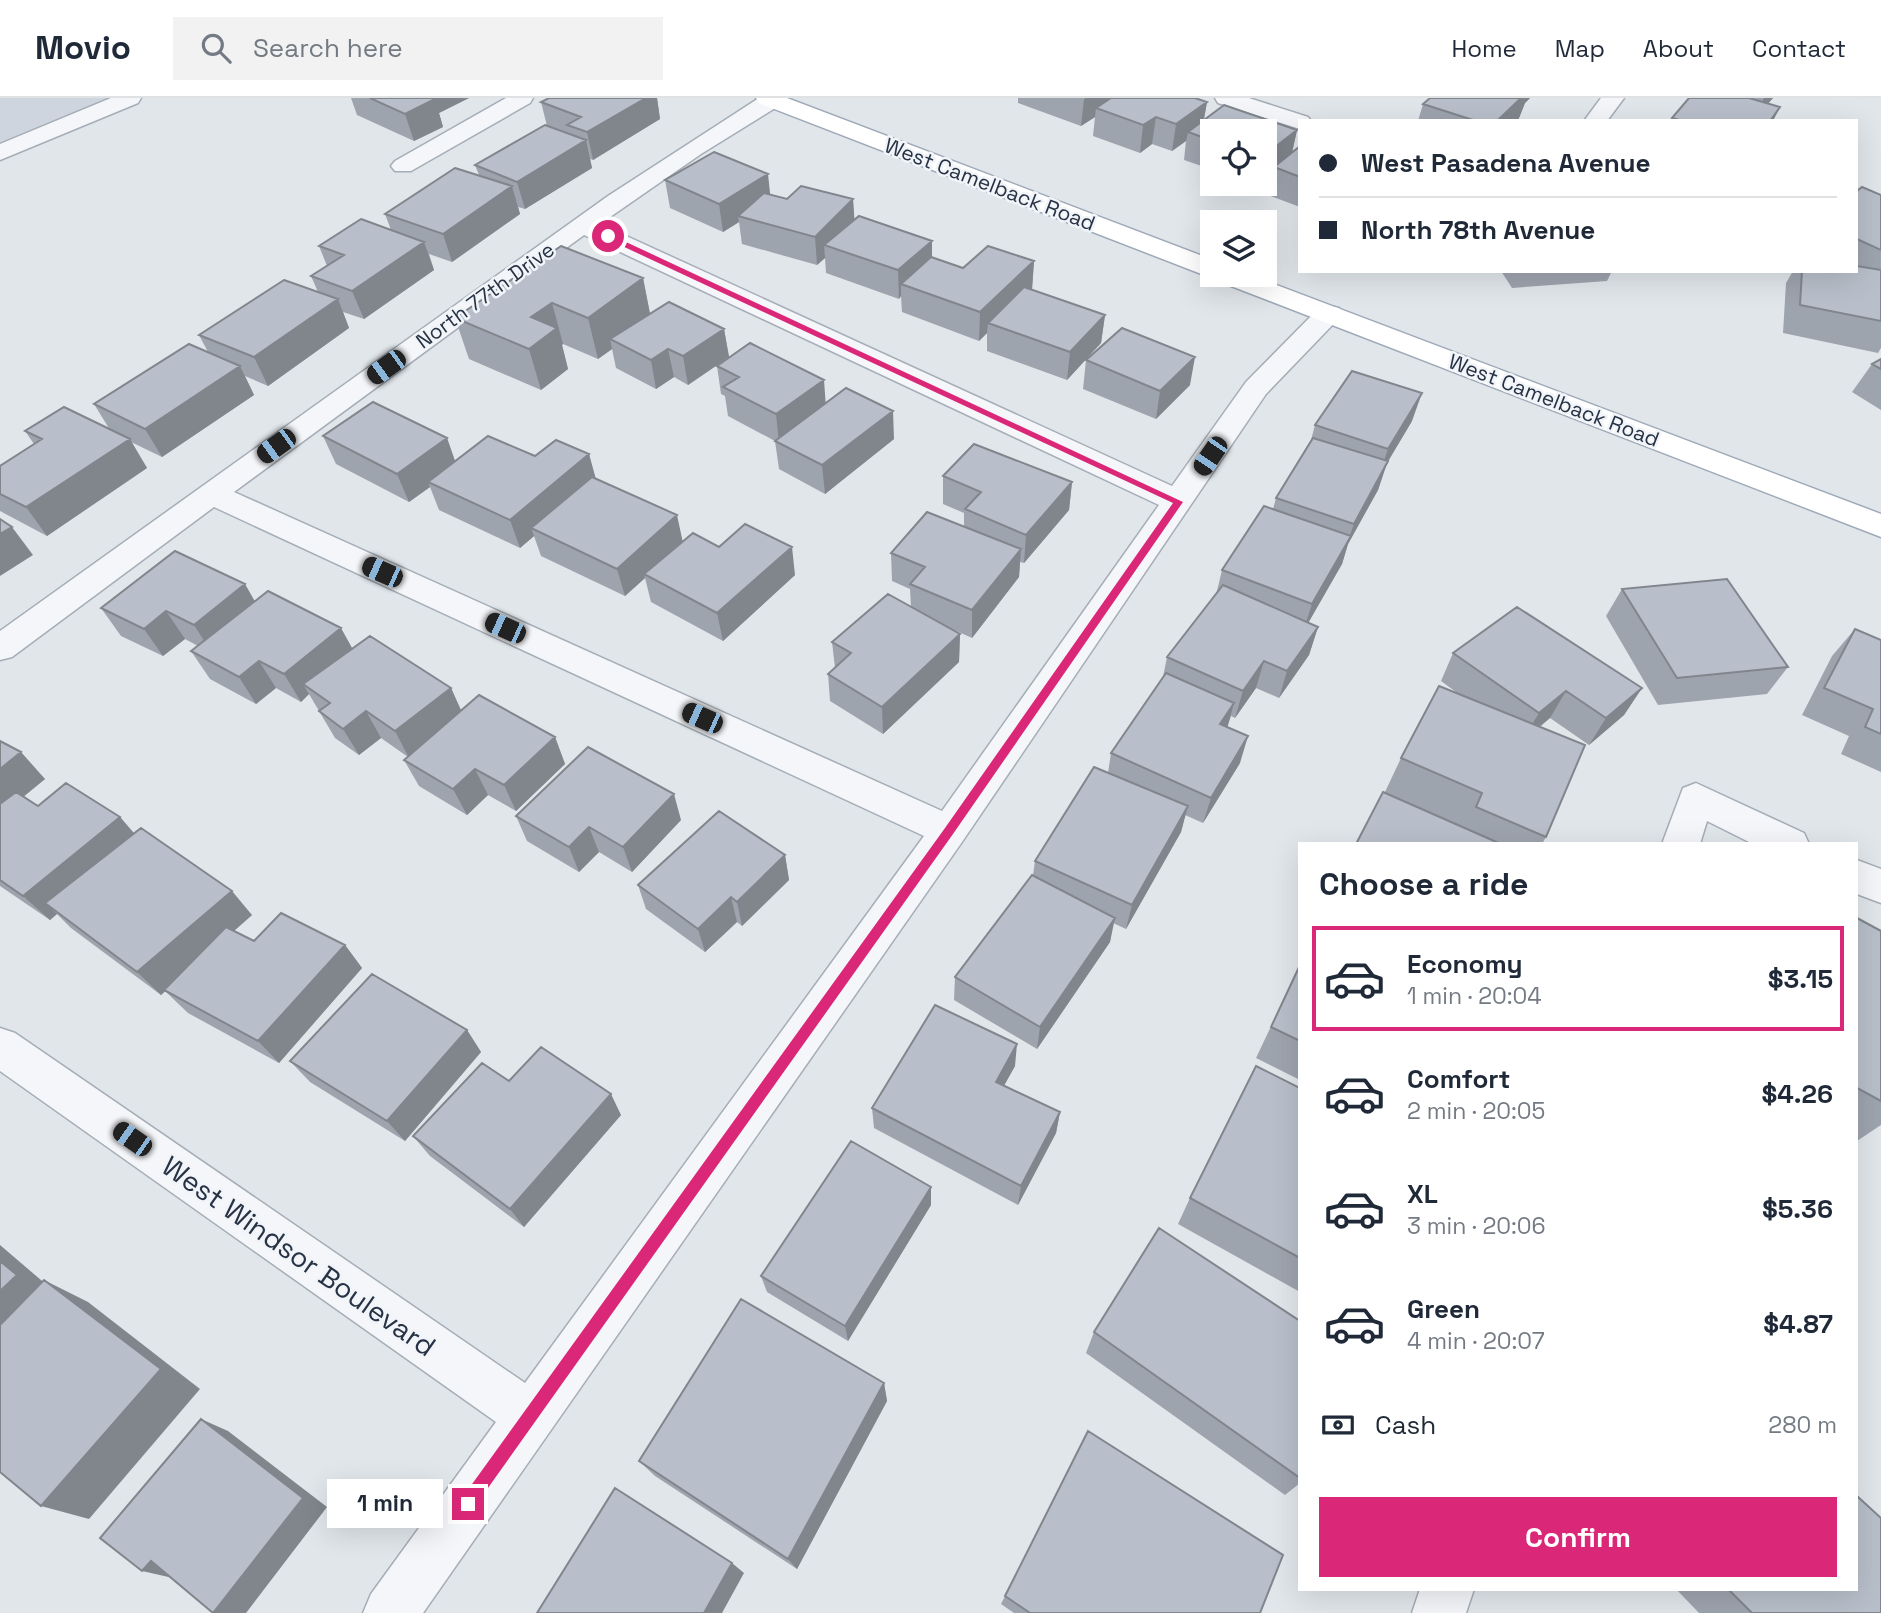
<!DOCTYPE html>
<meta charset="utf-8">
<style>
:root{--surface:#fff;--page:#f2f2f3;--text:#1f2937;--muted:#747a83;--line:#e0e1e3;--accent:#db2777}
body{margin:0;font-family:"Space Grotesk",sans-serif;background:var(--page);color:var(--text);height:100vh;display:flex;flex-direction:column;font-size:26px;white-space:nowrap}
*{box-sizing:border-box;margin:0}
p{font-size:23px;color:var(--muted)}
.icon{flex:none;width:38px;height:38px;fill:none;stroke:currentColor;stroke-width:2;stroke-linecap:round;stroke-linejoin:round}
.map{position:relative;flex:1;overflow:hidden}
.side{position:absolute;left:1298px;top:744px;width:560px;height:749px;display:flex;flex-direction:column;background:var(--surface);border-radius:0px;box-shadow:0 7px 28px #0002}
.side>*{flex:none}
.banner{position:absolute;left:1298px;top:21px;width:560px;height:154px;border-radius:0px;box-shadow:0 7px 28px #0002;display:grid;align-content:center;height:154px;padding:0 21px;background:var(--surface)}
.buttons{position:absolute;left:1200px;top:21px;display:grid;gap:14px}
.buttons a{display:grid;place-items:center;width:77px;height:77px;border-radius:0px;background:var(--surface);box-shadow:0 7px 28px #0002;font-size:35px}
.end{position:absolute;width:32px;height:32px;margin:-16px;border:9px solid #db2777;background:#fff;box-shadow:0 0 0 4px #fff}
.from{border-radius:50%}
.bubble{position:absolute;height:49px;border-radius:0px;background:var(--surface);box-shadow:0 7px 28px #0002;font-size:23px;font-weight:700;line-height:49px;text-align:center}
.car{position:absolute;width:21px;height:42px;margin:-21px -10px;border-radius:9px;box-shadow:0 0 5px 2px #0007;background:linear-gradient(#222 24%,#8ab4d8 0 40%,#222 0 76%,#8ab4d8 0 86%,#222 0)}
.banner b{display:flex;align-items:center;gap:24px;height:66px;font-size:26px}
.banner b+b{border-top:2px solid var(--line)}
.banner i{width:18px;height:18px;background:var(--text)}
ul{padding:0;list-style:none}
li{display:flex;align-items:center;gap:21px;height:105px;margin:0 14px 10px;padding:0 7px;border:4px solid transparent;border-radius:0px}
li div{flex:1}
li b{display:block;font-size:26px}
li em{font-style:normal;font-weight:700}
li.selected{border-color:var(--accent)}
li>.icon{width:63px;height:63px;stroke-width:1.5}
h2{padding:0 21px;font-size:32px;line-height:84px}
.pay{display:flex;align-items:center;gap:18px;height:77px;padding:0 21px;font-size:26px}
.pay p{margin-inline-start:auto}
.button{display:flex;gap:14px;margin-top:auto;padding:14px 21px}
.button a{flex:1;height:80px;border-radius:0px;background:var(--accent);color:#fff;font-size:28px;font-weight:700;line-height:80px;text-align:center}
header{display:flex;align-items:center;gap:42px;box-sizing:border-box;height:98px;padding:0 35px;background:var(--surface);border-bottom:2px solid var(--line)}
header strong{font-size:33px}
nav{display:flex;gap:38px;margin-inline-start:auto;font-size:24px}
.search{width:490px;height:63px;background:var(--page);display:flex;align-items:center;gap:18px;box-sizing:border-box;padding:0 24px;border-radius:0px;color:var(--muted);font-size:26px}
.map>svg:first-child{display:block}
</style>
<header>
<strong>Movio</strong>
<div class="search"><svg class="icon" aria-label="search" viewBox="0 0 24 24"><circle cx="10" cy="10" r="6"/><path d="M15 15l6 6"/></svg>Search here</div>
<nav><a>Home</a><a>Map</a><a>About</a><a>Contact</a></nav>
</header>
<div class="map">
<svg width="1881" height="1515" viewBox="0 0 1881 1515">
<rect width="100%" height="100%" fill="#e1e6eb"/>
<path fill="#cfd5de" d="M0,0H112L0,47Z"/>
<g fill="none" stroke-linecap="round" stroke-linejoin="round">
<defs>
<path id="minor" d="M111,0H141L138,5L0,62V46Z
M506,0H533L530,5L411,73H395L391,68L395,63Z
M759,0L783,2L780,7L701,56L600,126L1172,388L1246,284L1319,210L1329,208L1339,210L1343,216L1266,296L962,744L423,1515H363L371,1496L496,1324L0,973V930L15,935L525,1285L924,738L214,409L12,559L0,562V533L608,98ZM584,137L1159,407L942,713L234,394Z
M1215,0H1249L1308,19L1311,23H1300V31L1218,5Z
M1601,0H1624L1607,23H1584Z
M1696,685L1804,735L1809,746H1753L1707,723L1700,746H1662L1683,690Z
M1857,762L1881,771V805L1857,796Z
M1420,1491H1474L1466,1515H1412Z"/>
<path id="major" d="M756,0H787L1213,162V177H1250L1881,416V439L1218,183L1215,178L1204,177L759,5Z"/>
</defs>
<use href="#minor" stroke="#a5adb6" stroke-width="3"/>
<use href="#major" stroke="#9faab9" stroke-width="3"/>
<use href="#minor" fill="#f5f6f9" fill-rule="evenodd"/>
<use href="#major" fill="#fff" fill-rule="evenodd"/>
</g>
<path fill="#9ea4ae" d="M351,0H469L439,15L443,29L414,43L357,17Z
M549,0H657L660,21L593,62L590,61L592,70L525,111L518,109L520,116L452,164L429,156L434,172L364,221L343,214L349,230L268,288L245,278L254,297L162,359L131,344L147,370L47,438L0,413V368L34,346L25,333L110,332L94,306L208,254L199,237L318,194L311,178L327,168L319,148L391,132L385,116L479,77L475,67L547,28L541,4Z
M1018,0H1195L1207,4L1204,22L1224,7L1297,32L1292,55L1300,48V109L1268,97L1273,74L1265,80V33H1213V72L1184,62L1186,43L1172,53L1152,46L1140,55L1093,38L1095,19L1081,28L1018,5Z
M1430,0H1530L1525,5L1519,20L1517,23H1418L1423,6Z
M1689,0H1773L1768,5L1773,23H1671L1672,20Z
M665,82L770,97L787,101H853L854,122L932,160L963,170L1034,163L1032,192L1105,217L1101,245L1067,282L987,253V235L979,243L902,214L901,198L899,201L826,175L825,160L817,167L742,146L739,124L723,134L670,110Z
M1857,93L1881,97V250L1878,255L1783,235L1786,185L1793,173H1857Z
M1501,173H1612L1607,183L1512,190Z
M643,180L650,216L724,231L729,259L688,287L674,279L656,291L616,270L612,251L598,261L563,246L562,247L568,271L541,292L469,261L455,220Z
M1881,261V312L1852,294L1872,266Z
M1086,262L1190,287L1156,321L1083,291Z
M717,268L826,305L894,341L825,396L779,371L775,343L728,318L725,298L721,296Z
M1412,323L1387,365L1378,392L1348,446L1342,466L1308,525L1318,529L1309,557L1279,600L1256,590L1235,620L1231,618L1227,629L1240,665L1203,725L1185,717L1181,734L1126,831L1113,825L1110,844L1037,951L954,902L955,879L1033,777L1035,763L1108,675L1111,655L1163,579L1167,559L1216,497L1222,472L1273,411L1276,400L1311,342L1315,327Z
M323,338L447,340L455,363L589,356L595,380L683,443L719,449L795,477L723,543L651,504L645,480L625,498L541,458L534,438L520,450L439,412L430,389L409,404L336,366Z
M943,378L1072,384L1069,412L1024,465L1020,464L1019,479L972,540L950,530L960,536L959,564L883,636L830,603L828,576L835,570L832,544L911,509L910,491L892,483L891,455L964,428V415L943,406Z
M1622,491L1788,569L1767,596L1658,607L1606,518Z
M255,503L352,551L451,590L461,612L555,639L565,666L516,713L488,697L467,717L419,688L404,662L408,659L381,640L359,657L335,640L309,596L301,604L276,590L256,606L210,581L191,553L198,548L185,541L163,558L121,538L101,510Z
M1855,531L1881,542V674L1841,656L1849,638L1802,617L1832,558Z
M1453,555L1642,590L1624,617L1589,647L1550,620L1540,629L1546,739L1542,746H1356L1385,694L1401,660L1460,597L1441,583Z
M0,643L45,681L24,698L38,708L120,719L134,735L252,817L234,833L254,843L345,847L362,870L279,965L188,915L165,893L161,897L71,830L57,816L50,822L0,788Z
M516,718L681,722L632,774L599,754L579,774L527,743Z
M785,757L789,782L742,828L737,824L705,854L646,811L638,787Z
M1857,820L1881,833V1027L1857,1043Z
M1300,867V982L1256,960Z
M467,932L481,954L405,1043L310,984L290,963Z
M1015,968L1004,987L1060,1014L1056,1035L1018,1107L874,1030L872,1010Z
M509,983L621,1017L524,1129L430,1058L413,1038Z
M1300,990V1194L1178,1126L1190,1100Z
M931,1107L848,1243L767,1194L761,1178Z
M1094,1234L1300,1380V1385L1285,1397L1086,1255Z
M884,1285L887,1303L797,1471L655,1378L639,1363Z
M1676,1491H1857L1881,1515H1699Z
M1005,1498L1260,1515H1014L1001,1506Z"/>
<path fill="#81868d" d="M419,0H469L439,15L443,29L414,43L405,16Z
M646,0H657L660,21L593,62L587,34Z
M1086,0H1117L1096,10L1095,19L1081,28L1084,1Z
M1521,0H1530L1525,5L1519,20L1517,23H1497Z
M1764,0H1773L1753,23Z
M1207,4L1202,31L1188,34L1186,43L1172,53L1176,26Z
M1780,9L1773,23H1770Z
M1156,19L1152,46L1140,55L1143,27Z
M1297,32L1291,59L1274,69L1273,74L1265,80V57Z
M586,42L592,70L525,111L517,84Z
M768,76L771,104L738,118L739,124L723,134L719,106Z
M512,88L520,116L452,164L443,136Z
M853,101L855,129L824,147L825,160L817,167L815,139Z
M932,143V171L901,186V198L899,201L898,172Z
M424,144L434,172L364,221L352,193Z
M1034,163L1032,191L995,228L988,225L987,235L979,243L980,214Z
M643,180L651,221L610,241L612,251L598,261L588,220Z
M338,201L349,230L268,288L254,259Z
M552,205L563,246L562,247L568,271L541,292L529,251L531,219Z
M1105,217L1101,245L1067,282L1070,254Z
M724,231L729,259L688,287L683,258Z
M668,251L674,279L656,291L651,262Z
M1195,259L1190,287L1156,321L1160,293Z
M240,268L254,297L162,359L145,331Z
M824,282L826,310L779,345L776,316Z
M1422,295L1412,323L1387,365L1378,392L1348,446L1342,466L1303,534L1312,506L1347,445L1354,426L1378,380L1388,351Z
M893,313L894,341L825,396L822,367Z
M447,340L457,369L428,384L430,389L409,404L397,376Z
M130,341L147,370L47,438L26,409Z
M589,356L597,385L531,430L534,438L520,450L510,422Z
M1072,384L1069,412L1024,465L1026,437Z
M677,417L683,445L644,476L645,480L625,498L617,471Z
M12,429L33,457L0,478V436Z
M792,449L795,477L723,543L717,515Z
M1021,451L1019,479L972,540V512Z
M245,486L261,514L212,555L194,527Z
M166,513L185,541L163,558L144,531Z
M1318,529L1309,557L1279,600L1287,573Z
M341,530L356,557L303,586L309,596L301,604L284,576Z
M960,536L959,564L883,636L882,609Z
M259,563L276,590L256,606L239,579Z
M1264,563L1256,590L1235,620L1243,593Z
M451,590L463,617L409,660L395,633Z
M1642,590L1624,617L1589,647L1606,620Z
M1566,593L1550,620L1523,641L1539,615Z
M1234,605L1227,631L1220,626Z
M366,613L381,640L359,657L343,631Z
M1248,638L1240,665L1203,725L1211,700Z
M555,639L565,666L516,713L504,687Z
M21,654L45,681L0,718V671Z
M475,671L488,697L467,717L453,691Z
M674,696L681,722L632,774L623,749Z
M1188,708L1181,734L1126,831L1132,807Z
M120,719L142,745L45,805L57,816L50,822L23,798Z
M589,729L599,754L579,774L569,749Z
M785,757L789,782L742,828L737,804Z
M232,793L252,817L161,897L137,874Z
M731,799L737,824L705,854L698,831Z
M1115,820L1110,844L1037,951L1040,929Z
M345,847L362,870L279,965L258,943Z
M467,932L481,954L405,1043L387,1023Z
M1017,946L1015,968L995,1004L996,984Z
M611,996L621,1017L524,1129L510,1111Z
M1060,1014L1056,1035L1018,1107L1021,1088Z
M931,1089V1107L848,1243L845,1228Z
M0,1147L62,1200L0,1262Z
M44,1182L88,1204L200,1291L89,1421L41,1408Z
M884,1285L887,1303L797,1471L788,1461Z
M201,1321L228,1333L327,1409L246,1515H213Z
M151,1463L173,1480L142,1473Z
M732,1465L744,1475L722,1515H704Z"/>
<path fill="#b8bfca" stroke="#81868d" stroke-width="2" d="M370,0H432L435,1L405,16Z
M549,0H646L587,34L567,27L581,19L541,4Z
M1111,0H1195L1207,4L1176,26L1156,19L1143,27L1096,10Z
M1430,0H1521L1497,23H1476L1423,6Z
M1689,0H1749L1780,9L1770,23H1683L1672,20Z
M1224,7L1297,32L1265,57V33H1213V43L1188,34Z
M545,27L586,42L517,84L475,67Z
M1300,48V79L1274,69Z
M714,54L768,76L719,106L665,82Z
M455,70L512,88L443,136L385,116Z
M801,88L853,101L815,139L738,118L764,95L787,101Z
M1862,89L1881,97V152L1857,141V93Z
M859,118L932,143L898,172L824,147Z
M361,121L424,144L352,193L311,178L344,157L319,148Z
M561,148L643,180L588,220L552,205L531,219L557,230L529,251L455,220Z
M988,148L1034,163L980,214L901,186L931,159L963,170Z
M1857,168L1881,172V223L1800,207L1802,173H1857Z
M284,182L338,201L254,259L199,237Z
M1024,189L1105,217L1070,254L988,225Z
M669,204L724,231L683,258L668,251L651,262L610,241Z
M1122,230L1195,259L1160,293L1086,262Z
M750,245L824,282L776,316L723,289L739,279L717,268Z
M189,246L240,268L145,331L94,306Z
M1881,261V271L1872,266Z
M1352,273L1422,295L1388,351L1315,327Z
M846,290L893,313L822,367L775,343Z
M373,304L447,340L397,376L323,338Z
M64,309L130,341L26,409L0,396V368L42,341L25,333Z
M488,338L535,358L556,342L589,356L510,422L428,384Z
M1313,340L1388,363L1354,426L1276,400Z
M974,346L1072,384L1026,437L965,411L981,394L943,378Z
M592,379L677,417L617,471L531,430Z
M1264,408L1351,438L1312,506L1222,472Z
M927,414L1021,451L972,512L910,486L925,469L891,455Z
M0,421L12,429L0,436Z
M745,426L792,449L717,515L644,476L693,435L719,449Z
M175,453L245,486L194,527L166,513L144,531L101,510Z
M1727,481L1788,569L1677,580L1622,491Z
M1223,487L1318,529L1287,573L1264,563L1243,593L1167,559Z
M268,493L341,530L284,576L259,563L239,579L191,553Z
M888,496L960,536L882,609L828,576L851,555L832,544Z
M1517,509L1642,590L1606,620L1566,593L1539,615L1453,555Z
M1855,531L1881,542V636L1865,629L1873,611L1824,590Z
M370,538L451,590L395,633L366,613L343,631L319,613L330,605L303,586Z
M1166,575L1234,605L1220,626L1248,638L1211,700L1111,655Z
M1439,588L1585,647L1546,739L1476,709L1482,695L1401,660Z
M479,597L555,639L504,687L475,671L453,691L404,662Z
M0,643L21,654L0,671Z
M588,649L674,696L623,749L589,729L569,749L516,718Z
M1094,669L1188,708L1132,807L1035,763Z
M66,685L120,719L23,798L0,782V706L16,694L38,708Z
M1383,694L1501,746H1356Z
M719,713L785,757L737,804L731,799L698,831L638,787Z
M141,730L232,793L137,874L45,805Z
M1032,777L1115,820L1040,929L955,879Z
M281,815L345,847L258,943L164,892L226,829L254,843Z
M1857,820L1881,833V1003L1857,990Z
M1300,867V943L1271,929Z
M372,876L467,932L387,1023L290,963Z
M935,907L1017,946L996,984L1060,1014L1021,1088L872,1010Z
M541,949L611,996L510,1111L413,1038L482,965L509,983Z
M1256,968L1300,990V1160L1190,1100Z
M851,1043L931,1089L845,1228L761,1178Z
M1159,1130L1300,1223V1380L1094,1234Z
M0,1163L17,1177L0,1193Z
M44,1182L161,1271L41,1408L0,1374V1227Z
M741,1201L884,1285L788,1461L639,1363Z
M201,1321L303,1400L213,1515L151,1463L142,1473L100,1440Z
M1088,1333L1283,1457L1260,1515H1030L1005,1498Z
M615,1390L732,1465L704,1515H537Z
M1857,1398L1881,1420V1515H1752L1728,1491H1857Z"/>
<path fill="#db2777" d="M605,137H611L1183,404L953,736L473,1411L468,1413L462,1411L460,1406L462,1400L945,730L1173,405L605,140Z"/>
<g text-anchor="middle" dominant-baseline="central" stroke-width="5" stroke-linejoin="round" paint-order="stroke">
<g font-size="21" fill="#273345" stroke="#f1f4f8">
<text transform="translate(990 86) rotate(21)">West Camelback Road</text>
<text transform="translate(485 197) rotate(-36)">North 77th Drive</text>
<text transform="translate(1554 302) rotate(21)">West Camelback Road</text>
</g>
<g font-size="28" fill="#273345" stroke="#f1f4f8">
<text transform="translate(299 1158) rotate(35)">West Windsor Boulevard</text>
</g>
</g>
</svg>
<div class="buttons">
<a><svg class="icon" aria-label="locate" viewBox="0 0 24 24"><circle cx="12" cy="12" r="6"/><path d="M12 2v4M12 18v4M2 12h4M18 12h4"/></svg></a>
<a><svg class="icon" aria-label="layers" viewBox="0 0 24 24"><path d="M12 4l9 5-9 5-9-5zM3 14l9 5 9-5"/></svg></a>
</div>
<i class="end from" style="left:608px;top:138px"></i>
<i class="end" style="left:468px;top:1406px"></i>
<div class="bubble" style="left:327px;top:1381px;width:116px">1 min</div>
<i class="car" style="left:386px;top:269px;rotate:234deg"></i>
<i class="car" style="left:276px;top:348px;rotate:234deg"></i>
<i class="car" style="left:1210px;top:358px;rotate:214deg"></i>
<i class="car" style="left:382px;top:474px;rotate:294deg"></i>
<i class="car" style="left:505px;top:530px;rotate:294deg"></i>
<i class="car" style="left:702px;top:620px;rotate:294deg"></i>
<i class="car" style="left:132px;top:1041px;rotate:305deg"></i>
<div class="banner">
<b><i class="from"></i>West Pasadena Avenue</b>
<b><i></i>North 78th Avenue</b>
</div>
<section class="side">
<h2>Choose a ride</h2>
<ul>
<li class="selected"><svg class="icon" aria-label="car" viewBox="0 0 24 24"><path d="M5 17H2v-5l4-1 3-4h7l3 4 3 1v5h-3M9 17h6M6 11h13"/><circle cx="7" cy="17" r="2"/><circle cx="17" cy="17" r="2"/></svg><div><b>Economy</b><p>1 min · 20:04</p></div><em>$3.15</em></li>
<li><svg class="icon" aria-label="car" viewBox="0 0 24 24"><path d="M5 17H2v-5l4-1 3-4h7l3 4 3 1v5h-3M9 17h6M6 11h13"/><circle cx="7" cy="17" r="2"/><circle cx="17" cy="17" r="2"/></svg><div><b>Comfort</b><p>2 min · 20:05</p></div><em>$4.26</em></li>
<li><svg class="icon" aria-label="car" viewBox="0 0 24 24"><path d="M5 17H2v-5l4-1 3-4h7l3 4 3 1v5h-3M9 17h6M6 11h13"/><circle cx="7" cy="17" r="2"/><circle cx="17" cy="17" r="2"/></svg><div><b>XL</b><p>3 min · 20:06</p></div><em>$5.36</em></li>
<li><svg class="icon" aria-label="car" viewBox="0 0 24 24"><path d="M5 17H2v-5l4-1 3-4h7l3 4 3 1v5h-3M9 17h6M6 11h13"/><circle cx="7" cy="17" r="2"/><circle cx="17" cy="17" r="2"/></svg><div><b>Green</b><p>4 min · 20:07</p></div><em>$4.87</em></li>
</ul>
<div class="pay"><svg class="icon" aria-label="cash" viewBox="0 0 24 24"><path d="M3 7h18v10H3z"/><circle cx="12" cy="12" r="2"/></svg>Cash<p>280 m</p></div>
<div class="button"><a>Confirm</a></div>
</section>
</div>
